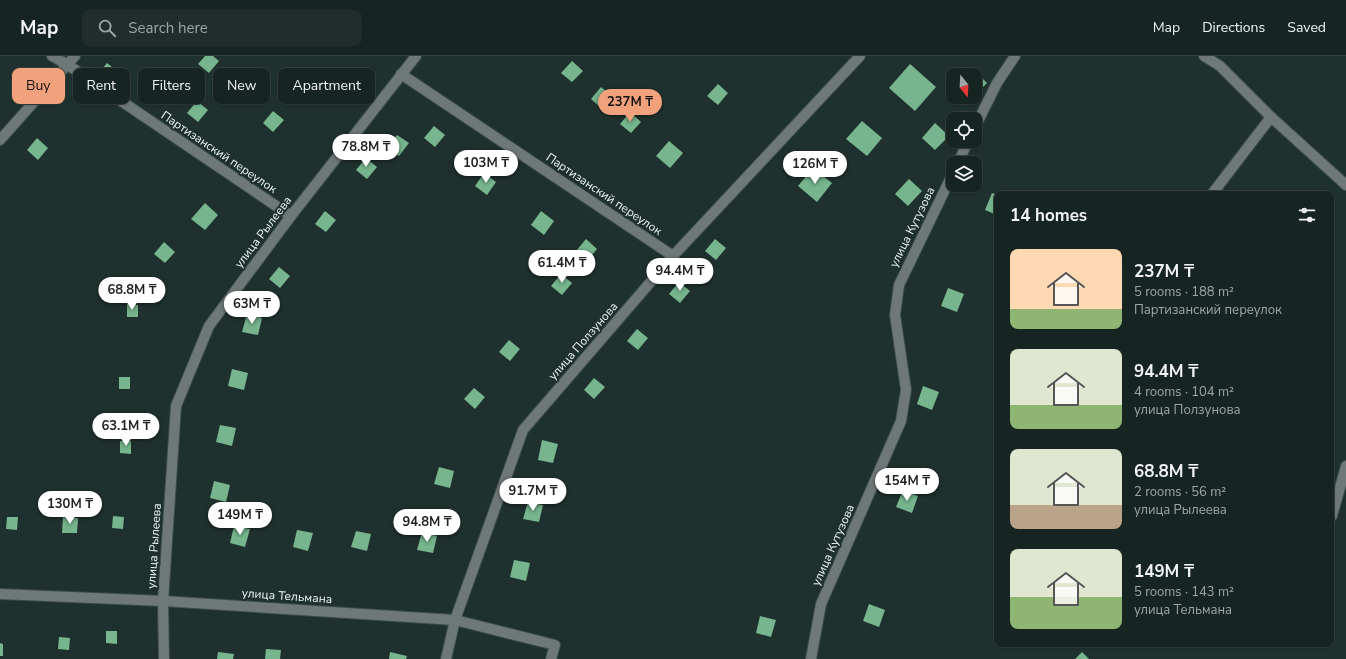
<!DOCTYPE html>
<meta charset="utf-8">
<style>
:root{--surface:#172522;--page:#202d2a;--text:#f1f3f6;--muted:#9ea5a5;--line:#364240;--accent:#f1a17b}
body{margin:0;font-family:"Nunito Sans",sans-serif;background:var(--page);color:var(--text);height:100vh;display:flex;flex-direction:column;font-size:15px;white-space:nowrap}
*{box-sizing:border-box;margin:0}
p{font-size:13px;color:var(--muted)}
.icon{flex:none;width:22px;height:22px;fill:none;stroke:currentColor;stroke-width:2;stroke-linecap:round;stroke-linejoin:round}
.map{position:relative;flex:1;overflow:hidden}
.details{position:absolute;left:994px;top:135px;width:340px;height:456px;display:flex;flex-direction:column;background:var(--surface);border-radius:8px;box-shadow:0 1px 3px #0004,0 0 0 1px var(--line)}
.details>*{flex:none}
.guide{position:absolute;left:12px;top:12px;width:380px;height:36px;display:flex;gap:8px}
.needle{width:26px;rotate:162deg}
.tools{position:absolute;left:946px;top:12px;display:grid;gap:8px}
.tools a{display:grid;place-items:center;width:36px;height:36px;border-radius:8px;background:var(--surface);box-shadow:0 1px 3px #0004,0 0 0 1px var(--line);font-size:20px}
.price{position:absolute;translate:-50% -34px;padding:0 9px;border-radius:14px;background:#fff;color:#222;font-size:13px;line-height:26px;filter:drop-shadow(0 1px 2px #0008)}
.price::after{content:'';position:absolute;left:50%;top:24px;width:12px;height:9px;margin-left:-6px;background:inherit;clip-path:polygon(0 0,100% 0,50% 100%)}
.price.active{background:var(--accent);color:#111}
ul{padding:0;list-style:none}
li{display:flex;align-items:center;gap:12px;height:100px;padding:0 16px}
li span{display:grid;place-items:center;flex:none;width:112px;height:80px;border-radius:8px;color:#555}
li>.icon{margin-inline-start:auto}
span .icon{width:48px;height:48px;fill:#fffc;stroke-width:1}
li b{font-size:17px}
h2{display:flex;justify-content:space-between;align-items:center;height:48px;padding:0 16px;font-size:17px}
.pill{padding:0 14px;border-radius:8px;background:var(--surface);box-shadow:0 1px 3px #0004,0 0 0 1px var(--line);font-size:14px;line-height:36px}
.pill.active{background:var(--accent);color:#111}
header{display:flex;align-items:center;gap:24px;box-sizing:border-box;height:56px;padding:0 20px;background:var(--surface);border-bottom:1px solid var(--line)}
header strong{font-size:19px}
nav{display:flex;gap:22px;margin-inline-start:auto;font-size:14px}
.search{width:280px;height:36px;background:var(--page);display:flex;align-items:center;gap:10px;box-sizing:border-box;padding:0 14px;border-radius:8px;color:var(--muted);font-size:15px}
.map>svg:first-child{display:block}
.building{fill:#76b58d}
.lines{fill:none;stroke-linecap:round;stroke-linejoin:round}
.minor-casing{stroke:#3c4d4a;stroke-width:12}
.minor{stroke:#6f7879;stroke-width:10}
.labels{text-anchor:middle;stroke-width:4;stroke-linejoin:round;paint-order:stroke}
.street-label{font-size:12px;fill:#ebf6f4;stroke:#1f312e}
</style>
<header>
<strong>Map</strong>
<div class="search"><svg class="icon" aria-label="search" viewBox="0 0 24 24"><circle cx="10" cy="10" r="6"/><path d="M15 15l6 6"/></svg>Search here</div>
<nav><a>Map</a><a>Directions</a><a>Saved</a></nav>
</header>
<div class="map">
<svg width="1346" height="603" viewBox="0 0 1346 603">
<rect width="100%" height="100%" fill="#1f312e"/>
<g class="building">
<path d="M205,0H213L219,5L209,17L198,8Z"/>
<path d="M572,5L583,15L572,26L561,17Z"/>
<path d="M107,7L118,16L108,28L97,19Z"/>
<path d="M910,8L936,31L915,55L889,32Z"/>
<path d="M974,14L987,27L975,39V19H969Z"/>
<path d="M718,28L728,37L718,49L707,40Z"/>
<path d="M601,31L612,40L601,52L591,43Z"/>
<path d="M197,45L208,54L198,66L187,57Z"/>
<path d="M273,55L284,64L273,76L263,67Z"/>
<path d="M630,56L641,66L631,77L620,68Z"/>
<path d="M862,65L882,82L867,100L846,83Z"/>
<path d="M935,67L949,80L935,94L922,82Z"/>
<path d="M434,70L445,79L435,91L424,82Z"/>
<path d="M397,79L409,87L399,100L387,92Z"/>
<path d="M37,82L48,92L38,104L27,94Z"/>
<path d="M669,85L683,97L670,112L656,100Z"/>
<path d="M366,102L377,111L367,123L356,114Z"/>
<path d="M813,112L832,127L817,146L798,130Z"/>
<path d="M484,117L496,126L487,139L475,130Z"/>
<path d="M909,123L922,135L908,150L895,138Z"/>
<path d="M992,137L997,139V159L985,154Z"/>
<path d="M205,147L218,159L205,174L191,163Z"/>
<path d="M325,155L336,164L326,176L315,168Z"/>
<path d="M541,155L554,165L544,179L531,169Z"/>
<path d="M586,183L597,193L587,205L576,195Z"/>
<path d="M715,183L726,192L716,204L705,195Z"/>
<path d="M164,186L175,196L165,207L154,198Z"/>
<path d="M279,211L290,220L280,232L269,223Z"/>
<path d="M561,218L572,227L562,239L551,230Z"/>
<path d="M679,226L690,235L680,247L669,238Z"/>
<path d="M948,232L964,238L957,256L941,250Z"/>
<path d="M127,248L138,249V261H127Z"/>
<path d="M247,258L262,262L258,279L242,276Z"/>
<path d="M637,273L648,282L638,294L627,285Z"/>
<path d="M509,284L520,293L510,305L499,296Z"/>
<path d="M232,313L248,317L244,334L228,330Z"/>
<rect x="119" y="321" width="11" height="12"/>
<path d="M594,322L605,331L594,343L584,334Z"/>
<path d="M923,330L939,336L932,354L917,348Z"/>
<path d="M474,332L485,341L475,353L464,343Z"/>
<path d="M220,369L236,372L232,390L216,386Z"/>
<path d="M542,384L558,388L553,407L538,404Z"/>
<path d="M120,385H131V398L120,397Z"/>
<path d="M439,411L454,415L450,432L434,428Z"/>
<path d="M214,425L230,429L226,446L210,442Z"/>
<path d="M903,434L918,440L912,457L896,451Z"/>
<path d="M528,446L543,449L539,466L523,463Z"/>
<path d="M113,460L124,461L123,473L112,472Z"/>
<path d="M7,461H18L17,474L6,473Z"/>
<path d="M63,461L78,462L77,477H62Z"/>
<path d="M234,470L250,473L245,491L230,487Z"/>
<path d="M297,474L313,477L308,495L293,491Z"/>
<path d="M356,475L371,478L367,495L351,491Z"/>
<path d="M422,476L437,480L433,497L417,494Z"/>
<path d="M514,504L530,507L526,525L510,521Z"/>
<path d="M869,548L885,554L879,571L863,565Z"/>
<path d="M760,560L776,564L771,581L756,577Z"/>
<path d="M106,575H117V588L106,587Z"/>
<path d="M59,581L70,582L69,594L58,593Z"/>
<path d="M0,587L3,588V600H0Z"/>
<path d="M266,593L281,594L280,603H265Z"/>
<path d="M218,596L234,598L233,603H217Z"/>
<path d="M390,596L407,600L406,603H389Z"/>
<path d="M1082,596L1089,603H1075Z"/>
</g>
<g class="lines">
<g class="minor-casing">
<g id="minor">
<path d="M52,0L68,9L291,160"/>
<path d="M1204,0L1220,10L1271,61L1346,129"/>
<path d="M401,18L673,200"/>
<path d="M975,71L997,27L1015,0"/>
<path d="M0,84L75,0"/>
<path d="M958,107L968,85"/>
<path d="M1212,138L1271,61"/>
<path d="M1332,460L1346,410"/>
<path d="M0,538L163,545L455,564L555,589L551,603"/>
<path d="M164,603L163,545L176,350L209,270L291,160L416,0"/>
<path d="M446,603L455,564L523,374L673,200L860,0"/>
<path d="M811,603L821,548L901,365L906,334L895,259L899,229L953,117"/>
</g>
</g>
<use href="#minor" class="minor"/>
</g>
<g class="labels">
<g class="street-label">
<text transform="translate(219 96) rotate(34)" y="4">Партизанский переулок</text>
<text transform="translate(604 138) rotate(34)" y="4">Партизанский переулок</text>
<text transform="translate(912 171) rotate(-64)" y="4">улица Кутузова</text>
<text transform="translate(263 176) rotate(-53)" y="4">улица Рылеева</text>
<text transform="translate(583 285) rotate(-49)" y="4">улица Ползунова</text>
<text transform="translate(833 489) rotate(-66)" y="4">улица Кутузова</text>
<text transform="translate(154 490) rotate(-86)" y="4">улица Рылеева</text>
<text transform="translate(287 540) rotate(4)" y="4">улица Тельмана</text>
</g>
</g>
</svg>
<div class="tools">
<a><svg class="needle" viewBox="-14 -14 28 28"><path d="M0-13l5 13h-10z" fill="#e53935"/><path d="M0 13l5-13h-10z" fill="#9ea5a5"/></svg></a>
<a><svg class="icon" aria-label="locate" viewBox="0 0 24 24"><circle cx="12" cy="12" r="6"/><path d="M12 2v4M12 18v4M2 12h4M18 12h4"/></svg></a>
<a><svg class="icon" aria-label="layers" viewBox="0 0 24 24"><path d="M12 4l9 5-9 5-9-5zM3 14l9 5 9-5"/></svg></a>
</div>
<b class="price active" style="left:630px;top:67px">237M ₸</b>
<b class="price" style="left:366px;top:112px">78.8M ₸</b>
<b class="price" style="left:486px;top:128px">103M ₸</b>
<b class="price" style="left:815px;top:129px">126M ₸</b>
<b class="price" style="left:562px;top:228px">61.4M ₸</b>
<b class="price" style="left:680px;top:236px">94.4M ₸</b>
<b class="price" style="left:132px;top:255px">68.8M ₸</b>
<b class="price" style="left:252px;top:269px">63M ₸</b>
<b class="price" style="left:126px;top:391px">63.1M ₸</b>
<b class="price" style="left:907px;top:446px">154M ₸</b>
<b class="price" style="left:533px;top:456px">91.7M ₸</b>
<b class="price" style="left:70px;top:469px">130M ₸</b>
<b class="price" style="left:240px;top:480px">149M ₸</b>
<b class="price" style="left:427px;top:487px">94.8M ₸</b>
<div class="guide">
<a class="pill active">Buy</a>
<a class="pill">Rent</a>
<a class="pill">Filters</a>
<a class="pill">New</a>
<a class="pill">Apartment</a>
</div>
<section class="details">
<h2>14 homes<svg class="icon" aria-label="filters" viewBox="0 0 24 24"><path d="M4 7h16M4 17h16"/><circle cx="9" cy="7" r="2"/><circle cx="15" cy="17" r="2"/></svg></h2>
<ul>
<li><span style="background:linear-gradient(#ffd9b3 75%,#8fb573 0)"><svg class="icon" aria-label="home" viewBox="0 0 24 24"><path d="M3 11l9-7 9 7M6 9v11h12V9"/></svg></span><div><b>237M ₸</b><p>5 rooms · 188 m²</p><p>Партизанский переулок</p></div></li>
<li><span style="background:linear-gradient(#dfe7d0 70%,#8fb573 0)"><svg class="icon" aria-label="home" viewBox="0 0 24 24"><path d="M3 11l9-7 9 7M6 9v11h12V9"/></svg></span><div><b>94.4M ₸</b><p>4 rooms · 104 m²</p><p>улица Ползунова</p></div></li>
<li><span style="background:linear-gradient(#dfe7d0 70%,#b9a48a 0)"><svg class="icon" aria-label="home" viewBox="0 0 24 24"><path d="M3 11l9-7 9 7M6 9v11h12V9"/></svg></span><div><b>68.8M ₸</b><p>2 rooms · 56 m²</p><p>улица Рылеева</p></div></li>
<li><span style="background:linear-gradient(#dfe7d0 60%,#8fb573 0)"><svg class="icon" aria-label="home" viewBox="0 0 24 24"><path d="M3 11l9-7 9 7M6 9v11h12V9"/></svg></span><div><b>149M ₸</b><p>5 rooms · 143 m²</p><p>улица Тельмана</p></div></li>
</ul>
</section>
</div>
